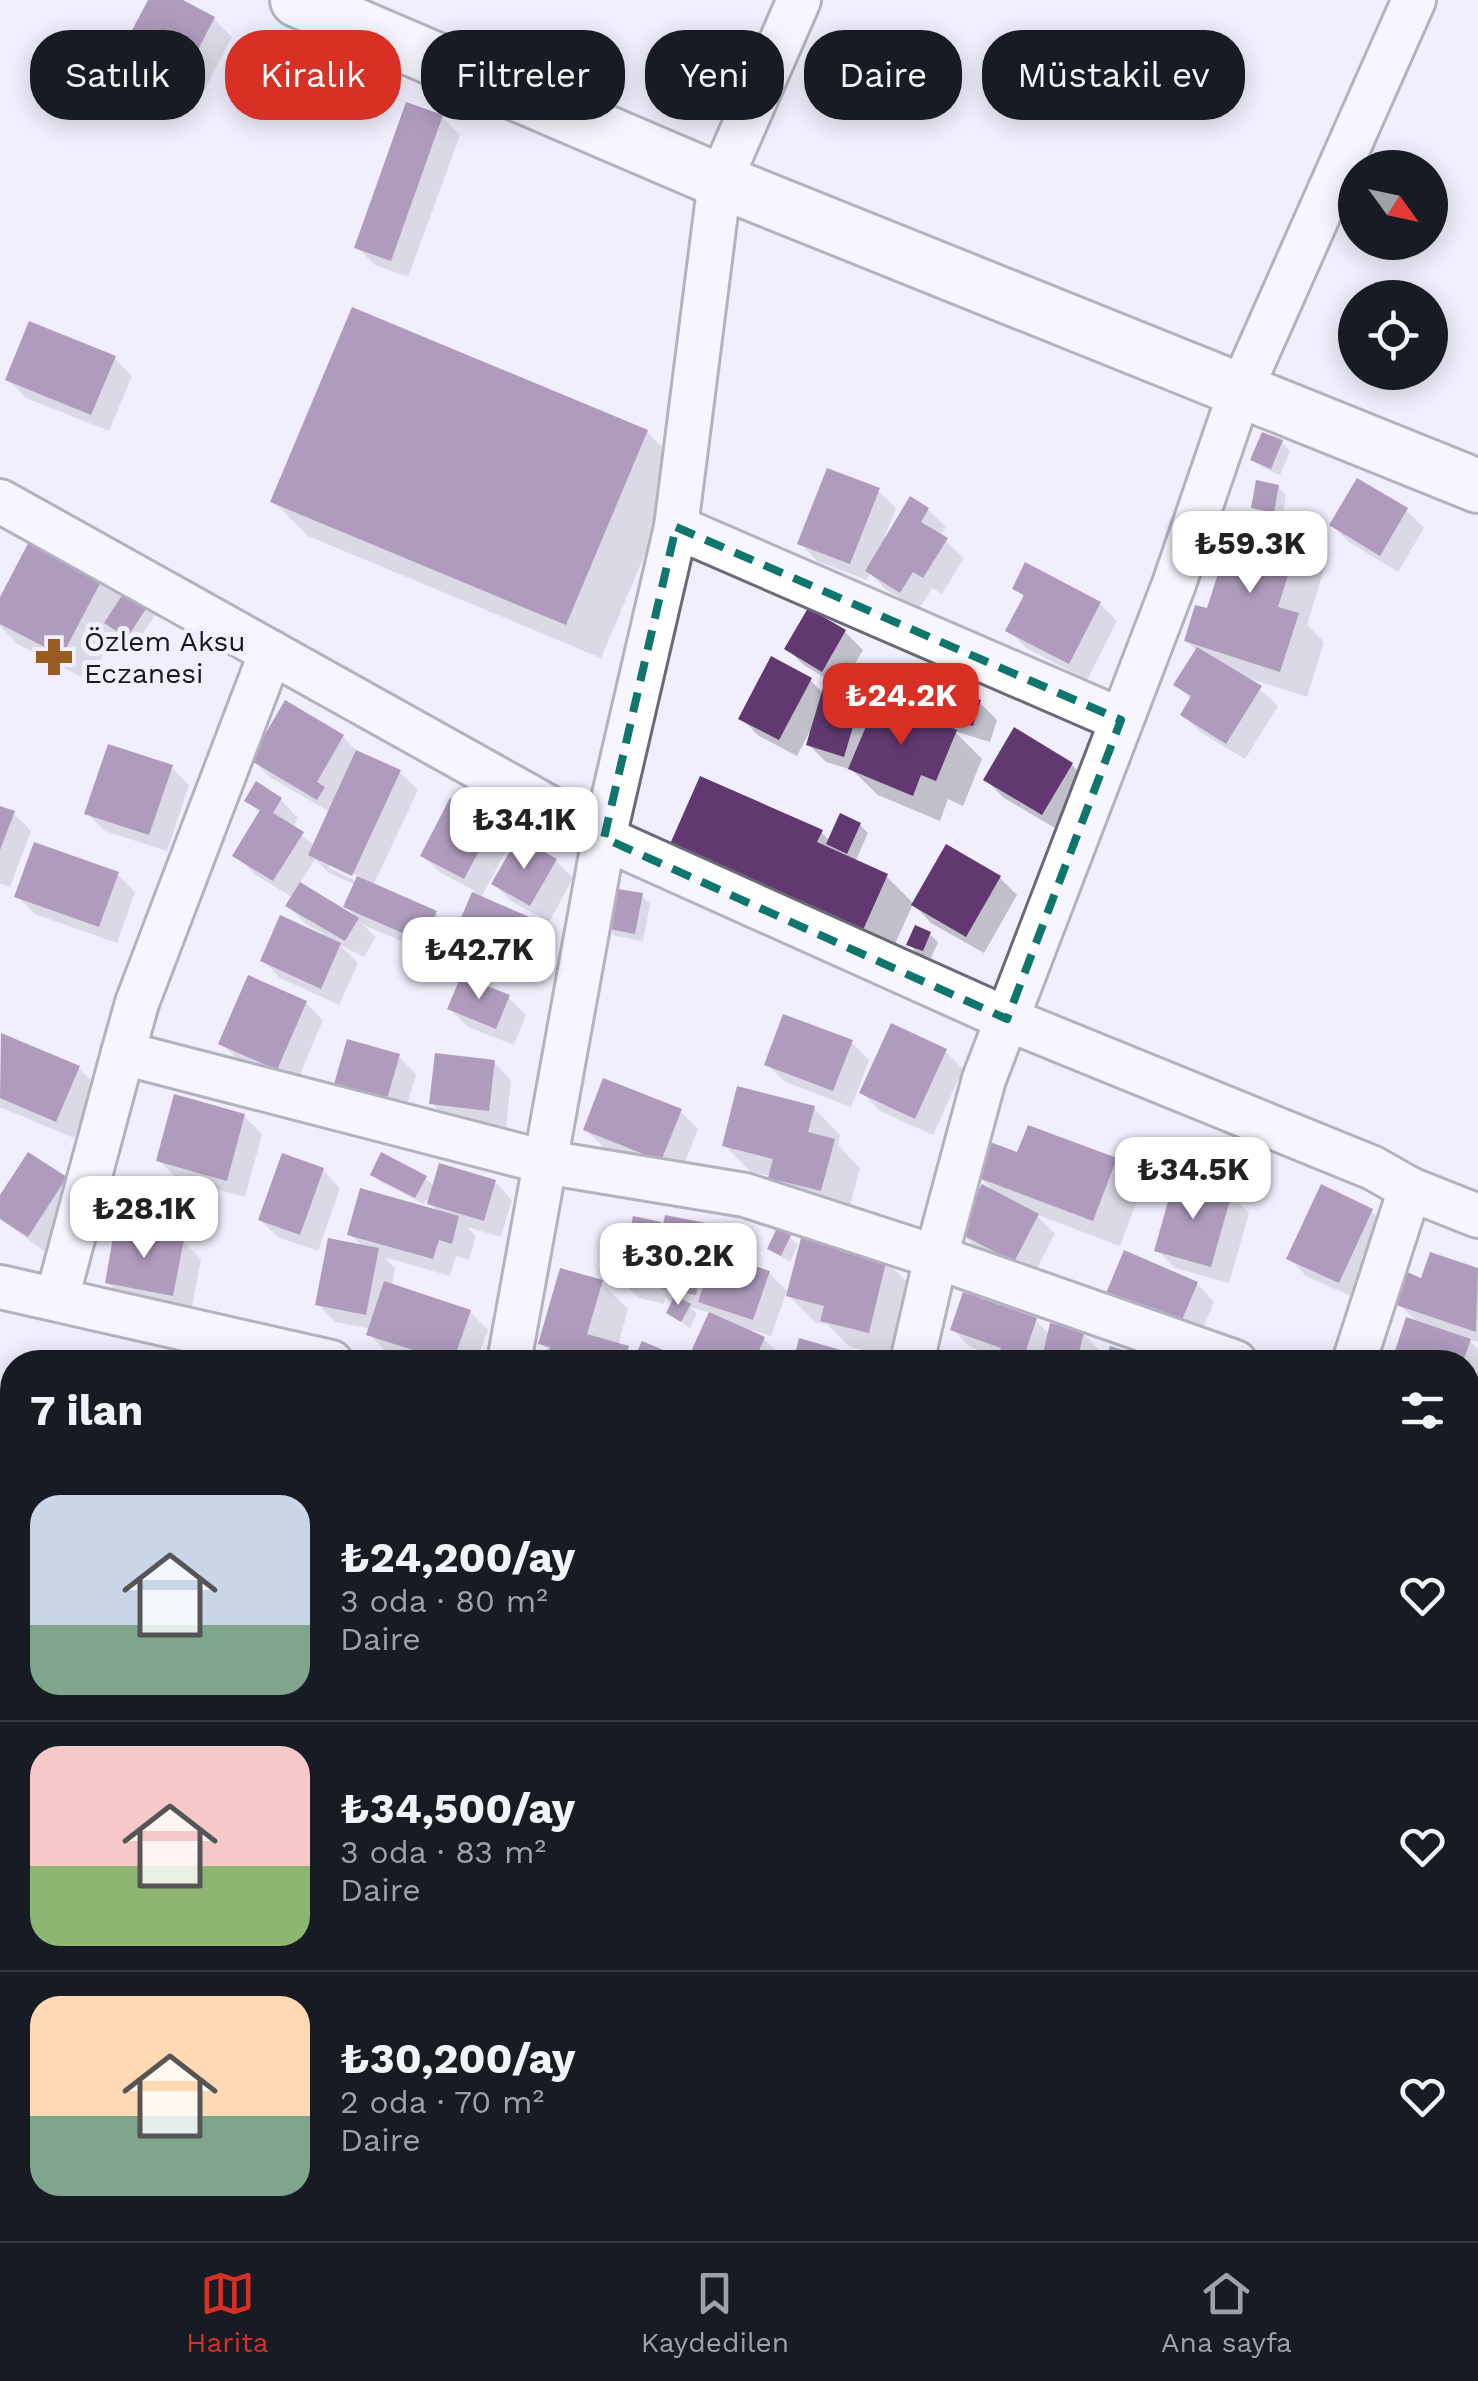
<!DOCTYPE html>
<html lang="tr">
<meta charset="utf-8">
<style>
:root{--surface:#171b24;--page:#20242c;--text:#f1f3f6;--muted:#9ea1a6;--line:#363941;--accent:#d93025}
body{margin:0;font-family:"Work Sans",sans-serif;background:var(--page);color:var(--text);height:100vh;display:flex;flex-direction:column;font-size:38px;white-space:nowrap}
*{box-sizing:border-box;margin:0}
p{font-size:32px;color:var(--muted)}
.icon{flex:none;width:55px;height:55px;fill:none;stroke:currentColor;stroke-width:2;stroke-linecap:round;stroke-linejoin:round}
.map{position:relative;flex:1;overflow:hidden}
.details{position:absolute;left:0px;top:1350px;width:1480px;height:892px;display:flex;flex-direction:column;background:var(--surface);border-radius:40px 40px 0 0;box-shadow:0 5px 25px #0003}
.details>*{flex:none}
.guide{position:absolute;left:30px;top:30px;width:1420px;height:90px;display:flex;gap:20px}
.needle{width:65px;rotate:123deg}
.fabs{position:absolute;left:1338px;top:150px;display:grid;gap:20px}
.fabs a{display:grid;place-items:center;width:110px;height:110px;border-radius:50%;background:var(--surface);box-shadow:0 5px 25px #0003;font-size:50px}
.price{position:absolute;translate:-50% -85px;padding:0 22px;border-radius:20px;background:#fff;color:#222;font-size:32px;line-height:65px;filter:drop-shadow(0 2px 5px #0008)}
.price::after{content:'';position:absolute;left:50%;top:60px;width:30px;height:22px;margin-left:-15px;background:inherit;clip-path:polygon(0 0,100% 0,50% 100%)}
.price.active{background:var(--accent);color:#fff}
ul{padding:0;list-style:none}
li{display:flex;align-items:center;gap:30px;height:250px;padding:0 30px}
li+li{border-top:2px solid var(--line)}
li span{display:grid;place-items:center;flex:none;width:280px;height:200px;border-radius:30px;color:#555}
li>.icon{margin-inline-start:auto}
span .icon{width:120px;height:120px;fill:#fffc;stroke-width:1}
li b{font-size:42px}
h2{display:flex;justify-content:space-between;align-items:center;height:120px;padding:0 30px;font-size:42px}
.chip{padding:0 35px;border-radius:40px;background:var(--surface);box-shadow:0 5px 25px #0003;font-size:35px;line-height:90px}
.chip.active{background:var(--accent);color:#fff}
.menu{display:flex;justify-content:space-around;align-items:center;height:140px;border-top:2px solid var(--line);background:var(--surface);font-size:28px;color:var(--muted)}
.menu a{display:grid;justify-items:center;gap:5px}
.menu .active{color:var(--accent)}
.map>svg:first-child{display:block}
.shadow{fill:#0003;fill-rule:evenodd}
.building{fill:#613970}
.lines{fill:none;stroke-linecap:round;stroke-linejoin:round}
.minor-casing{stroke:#6a6977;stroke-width:48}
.tertiary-casing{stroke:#6a6977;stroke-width:58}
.minor{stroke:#fff;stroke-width:42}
.tertiary{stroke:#fff;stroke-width:52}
.marked{fill:none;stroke:#0f766e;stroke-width:8;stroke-dasharray:20 12;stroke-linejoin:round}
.labels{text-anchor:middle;stroke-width:10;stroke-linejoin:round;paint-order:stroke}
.poi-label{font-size:28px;fill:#17171c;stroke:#f1effd;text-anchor:start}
</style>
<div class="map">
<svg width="1478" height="2241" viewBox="0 0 1478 2241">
<rect width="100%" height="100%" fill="#f1effd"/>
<g class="shadow">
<path d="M150,0H177L214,19L232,37L201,96L143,66L125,49Z"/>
<path d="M442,117L460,135L408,277L375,265L357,247Z"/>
<path d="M114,358L132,376L109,431L26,398L8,380Z"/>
<path d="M647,432L682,467L601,658L308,536L273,501Z"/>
<path d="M1282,442L1290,451L1280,475L1261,467L1253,459Z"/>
<path d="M1278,487L1286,495L1282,519L1262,515L1254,507Z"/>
<path d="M878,491L896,508L884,538L887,539L928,510L946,527L940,536L964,558L942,594L932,588L919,609L885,589L870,573L867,580L817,561L800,543Z"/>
<path d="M1406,510L1424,528L1398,572L1349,542L1332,525Z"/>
<path d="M1301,533L1327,560L1307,625L1324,642L1307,697L1248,678L1278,706L1245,759L1200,732L1183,715L1192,700L1176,685L1197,651L1186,640L1209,611Z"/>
<path d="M35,535L162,605L136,644L116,631L89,681L18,644L0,626V602Z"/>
<path d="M1015,588L1100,604L1117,621L1087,680L1026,648L1008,630L1025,598Z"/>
<path d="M809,611L845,632L863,650L841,687L805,666L787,649Z"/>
<path d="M810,680L824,694L860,702L873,715L918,717L906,704L979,702L997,720L990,742L954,731L982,759L963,806L948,799L940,821L878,795L852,770L826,762L808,744L812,734L809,733L797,756L759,736L741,718Z"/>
<path d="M286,704L343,737L360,754L400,773L418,790L373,886L435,913L453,931L441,958L362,924L376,937L364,957L340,945L358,963L339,1005L280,978L263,960L324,934L306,924L288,906L293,898L253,873L236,855L260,814L247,800H281L298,818L292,828L315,846L330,812L271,778L253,760ZM315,859L329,873L356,885L346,907L356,916L299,885ZM329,862L364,879L362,884L329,868Z"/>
<path d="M1072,765L1089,782L1060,831L1004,798L986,780Z"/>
<path d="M172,768L189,785L167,851L105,831L87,813Z"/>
<path d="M0,808L14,814L31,831L10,887L0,883Z"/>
<path d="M493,823L511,841L481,898L528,919L546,937L528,976L488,958L470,940L474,930L463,919L475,891L441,873L423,856Z"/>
<path d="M860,825L868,833L855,862L887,877L914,904L1000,878L1017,895L984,953L931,923L913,904L890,955L700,870L673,844L821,832L830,841Z"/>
<path d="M556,861L573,878L549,922L511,901L494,884Z"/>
<path d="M117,874L135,892L117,943L35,914L17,896Z"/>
<path d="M642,896L650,904L643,941L615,936L607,927Z"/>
<path d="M929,934L938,942L931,958L917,953L909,944Z"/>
<path d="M508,997L526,1015L514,1045L468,1027L450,1009Z"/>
<path d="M306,1003L323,1020L295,1086L239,1061L221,1043Z"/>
<path d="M3,1036L78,1068L96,1085L74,1138L0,1107Z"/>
<path d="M851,1042L869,1060L851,1107L785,1082L767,1064Z"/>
<path d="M945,1051L963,1069L933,1135L880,1111L862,1093Z"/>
<path d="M399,1057L416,1074L404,1115L355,1101L337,1083Z"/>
<path d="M494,1062L511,1080L506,1127L449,1121L432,1103Z"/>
<path d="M814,1108L840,1135L838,1145L860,1168L847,1217L797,1204L770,1176L751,1172L724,1145Z"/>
<path d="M680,1111L698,1129L679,1177L604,1148L586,1130Z"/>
<path d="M244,1116L262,1134L245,1197L176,1178L159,1160Z"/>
<path d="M1019,1155L1115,1160L1142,1187L1120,1246L1035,1214L1055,1234L1032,1278L978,1249L960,1232L996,1193L979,1177Z"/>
<path d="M323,1170L340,1188L318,1251L278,1237L260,1220Z"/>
<path d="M373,1174L425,1178L435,1187L495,1182L512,1200L501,1237L467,1227L476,1236L469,1260L456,1256L450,1276L384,1257L395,1268L392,1286L470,1312L488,1330L476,1362H419L387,1352L369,1334L371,1329L335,1322L318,1304L363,1247L350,1234L439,1212L426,1200L424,1204L381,1182Z"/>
<path d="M65,1179L83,1197L47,1253L0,1219V1200Z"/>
<path d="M1231,1195L1249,1213L1229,1283L1175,1268L1157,1250Z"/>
<path d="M1371,1211L1389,1228L1357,1299L1306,1276L1289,1258Z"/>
<path d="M660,1225L665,1229L710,1226L728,1244L725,1259L769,1273L789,1293L886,1261L912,1287L895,1358L850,1347L828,1325L815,1322L786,1293L771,1336L752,1330L751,1334L764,1339L781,1357L779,1362H696L691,1358L712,1313L690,1307L697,1314L690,1328L669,1313L673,1304L665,1297L664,1304L639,1298L621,1281Z"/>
<path d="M789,1237L798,1245L790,1262L770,1249Z"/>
<path d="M183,1241L201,1259L191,1312L125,1300L107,1282Z"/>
<path d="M1432,1256L1478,1271V1342L1468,1339L1478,1349V1387L1474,1397L1468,1395V1362H1398L1395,1359L1419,1324L1399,1304L1423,1281Z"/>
<path d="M601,1282L628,1309L618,1346L627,1348L637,1358L643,1344L685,1362H548L551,1353L541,1343Z"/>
<path d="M1197,1284L1214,1302L1194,1350L1122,1320Z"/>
<path d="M1036,1321L1050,1335L1083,1333L1108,1359L1111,1349L1156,1362H998L1000,1357L970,1347L953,1329Z"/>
<path d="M801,1341L871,1361L872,1362H803L797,1356Z"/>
<path d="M0,1422L12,1435L1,1500L0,1499Z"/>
<path d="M1468,1535L1478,1540V1609L1468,1604Z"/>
<path d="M1468,1616L1478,1619V1761L1468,1759Z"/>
<path d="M1477,1809H1478V1870L1468,1859V1839Z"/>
<path d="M0,1903L12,1904V1983H0Z"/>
<path d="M432,2230H558L565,2237L564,2241H430Z"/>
<path d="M636,2230H692L697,2234L696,2241H634Z"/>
<path d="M714,2230H771L769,2241Z"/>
<path d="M894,2230H978L982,2232L1115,2230L1114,2241H986L978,2232L976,2241H892Z"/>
<path d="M1191,2230H1261L1259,2241H1202Z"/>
<path d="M1285,2230H1433L1431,2241H1338L1339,2235Z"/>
</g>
<g class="building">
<path d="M148,0H183L215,17L182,80L122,49Z"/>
<path d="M406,102L443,115L391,261L354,248Z"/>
<path d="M352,307L648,430L566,625L270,502Z"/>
<path d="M29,321L116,356L91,415L5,380Z"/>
<path d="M1262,432L1283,440L1271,469L1250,460Z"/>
<path d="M827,468L880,488L850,564L797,544Z"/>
<path d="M1357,478L1408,508L1380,556L1329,525Z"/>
<path d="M1256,480L1279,485L1274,512L1251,508Z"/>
<path d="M910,496L929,508L921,522L948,538L923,578L913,572L900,593L865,571Z"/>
<path d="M1238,511L1302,531L1278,607L1299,613L1280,672L1184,641L1195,605L1207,608Z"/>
<path d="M34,532L107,570L62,656L0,624V597Z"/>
<path d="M1025,562L1101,602L1069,664L1005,631L1024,595L1012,589Z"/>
<path d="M132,580L155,595L127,638L104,623Z"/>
<path d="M808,608L846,630L822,672L784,649Z"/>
<path d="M1197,647L1262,686L1226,744L1180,715L1191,696L1173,685Z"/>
<path d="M771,656L812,678L779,740L738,719Z"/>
<path d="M911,679L981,700L973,726L903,705Z"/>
<path d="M823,688L861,700L844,757L806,745Z"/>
<path d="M878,698L957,730L936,781L921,775L913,796L848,769Z"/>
<path d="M285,700L344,735L317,782L325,787L317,800L250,760Z"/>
<path d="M1014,727L1073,763L1042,815L983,780Z"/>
<path d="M108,744L173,765L149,835L84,814Z"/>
<path d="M356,750L401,770L352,876L308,855Z"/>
<path d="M700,776L823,830L817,842L888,874L863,930L670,844Z"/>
<path d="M256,781L282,798L273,813L304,832L273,881L232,856L260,810L244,801Z"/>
<path d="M450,798L495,821L464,879L420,856Z"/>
<path d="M0,806L15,811L0,850Z"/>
<path d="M840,813L861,823L847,854L826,844Z"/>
<path d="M518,837L557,859L530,906L491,884Z"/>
<path d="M34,842L119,872L99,927L14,897Z"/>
<path d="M946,844L1001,876L966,937L911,905Z"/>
<path d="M357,876L437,911L423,942L343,907Z"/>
<path d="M300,882L359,918L345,941L285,906Z"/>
<path d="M612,888L643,893L635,934L604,928Z"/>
<path d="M472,892L529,917L510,960L467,941L474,926L460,920Z"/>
<path d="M280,915L341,943L321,989L260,961Z"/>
<path d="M915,925L931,932L923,951L906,945Z"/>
<path d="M248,975L307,1001L277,1070L218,1044Z"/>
<path d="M461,976L510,995L496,1029L447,1009Z"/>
<path d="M783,1014L853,1040L833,1091L764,1065Z"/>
<path d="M891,1023L947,1049L915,1119L859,1093Z"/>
<path d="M1,1033L80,1066L56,1122L0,1098Z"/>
<path d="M347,1039L400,1054L387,1099L334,1084Z"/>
<path d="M435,1053L495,1060L489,1111L429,1104Z"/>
<path d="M603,1078L682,1109L661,1161L583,1130Z"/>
<path d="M737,1086L815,1106L808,1132L835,1139L821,1191L768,1178L773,1159L722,1146Z"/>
<path d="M174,1094L245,1114L227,1181L156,1161Z"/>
<path d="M1028,1125L1117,1158L1093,1221L976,1177L990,1142L1017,1152Z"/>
<path d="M28,1152L67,1177L28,1237L0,1219V1195Z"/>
<path d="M381,1152L427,1176L415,1198L370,1175Z"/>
<path d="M282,1153L324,1168L300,1235L258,1220Z"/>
<path d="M439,1163L496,1180L484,1221L427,1204Z"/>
<path d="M1175,1177L1232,1193L1211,1267L1154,1251Z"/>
<path d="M982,1184L1039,1214L1014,1262L957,1232Z"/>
<path d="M1321,1184L1373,1209L1339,1283L1286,1259Z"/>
<path d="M360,1188L459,1216L452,1244L439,1240L433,1259L347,1235Z"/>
<path d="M665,1215L711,1224L696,1295L650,1286Z"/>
<path d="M633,1216L661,1222L646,1287L619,1282Z"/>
<path d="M115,1226L184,1239L173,1296L105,1283Z"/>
<path d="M777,1228L791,1235L781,1256L767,1249Z"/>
<path d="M328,1238L379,1248L366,1315L315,1305Z"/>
<path d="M801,1238L887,1258L869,1333L820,1321L824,1306L786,1296Z"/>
<path d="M1124,1250L1198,1282L1176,1334L1102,1303Z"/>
<path d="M1430,1252L1478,1268L1476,1332L1396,1305L1407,1272L1421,1278Z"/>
<path d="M714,1253L770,1271L753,1320L698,1302Z"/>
<path d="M560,1268L603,1280L587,1334L629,1346L624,1362H546L550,1347L538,1344Z"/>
<path d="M384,1281L471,1310L453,1362H434L414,1356L416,1351L366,1335Z"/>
<path d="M963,1292L1037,1318L1022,1362H995L1001,1348L950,1330Z"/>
<path d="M675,1295L691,1304L681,1322L666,1313Z"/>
<path d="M709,1312L765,1337L754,1362H697L688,1358Z"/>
<path d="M1406,1317L1471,1339L1463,1362L1392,1360Z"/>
<path d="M1050,1323L1084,1331L1077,1362H1041Z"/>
<path d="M799,1338L872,1359L871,1362H838L810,1354L807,1362H783L785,1356L794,1358Z"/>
<path d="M642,1341L691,1362H632Z"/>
<path d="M1110,1346L1162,1362H1105Z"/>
<path d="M116,1350L167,1361V1362H113Z"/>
<path d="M1468,1533L1478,1537V1600L1468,1596Z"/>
<path d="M1468,1614L1478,1617V1638L1469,1672Z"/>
<path d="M1468,1707L1478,1709V1749L1468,1747Z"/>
<path d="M1478,1800V1861L1468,1857V1830Z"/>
<path d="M0,1901H12L11,1968L0,1967Z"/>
<path d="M429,2230H471L469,2241H428Z"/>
<path d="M485,2230H546L545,2241H484Z"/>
<path d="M633,2230H678L676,2241H632Z"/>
<path d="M891,2230H958L956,2241H889Z"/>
<path d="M980,2230H1036L1033,2241H996L978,2236Z"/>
<path d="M1054,2230H1095L1099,2232L1098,2241H1053Z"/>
<path d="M1337,2230H1402L1400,2241H1335Z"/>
<path d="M1132,2231L1159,2240V2241H1129Z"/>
</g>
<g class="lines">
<g class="minor-casing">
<g id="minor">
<path d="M0,501L604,838L1007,1019L1373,1168L1410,1189L1478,1216"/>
<path d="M676,527L1121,720"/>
<path d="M271,652L137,1003L123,1053L545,1162L745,1195L936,1257L1235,1362"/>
<path d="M0,1287L331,1362"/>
<path d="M57,1298L123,1053"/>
<path d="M509,1362L604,838L676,527L720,181L799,0"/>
<path d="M912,1362L936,1257L984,1079L1174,584L1240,392L1414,0"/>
<path d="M1354,1362L1410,1189"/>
<path d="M1468,1443L1478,1447"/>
<path d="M0,1545L12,1548"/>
<path d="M0,1886L12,1889"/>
<path d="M1468,1896L1478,1899"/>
<path d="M1468,2056L1478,2017"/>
<path d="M348,2230V2241"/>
<path d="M772,2241L775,2230"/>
<path d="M1440,2241L1441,2230"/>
</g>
</g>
<g class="tertiary-casing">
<path id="tertiary" d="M297,0L720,181L1478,486"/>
</g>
<use href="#minor" class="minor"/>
<use href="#tertiary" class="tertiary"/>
</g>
<path d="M0 0H1478V2241H0ZM676,527L1121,720L1007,1019L604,838Z" fill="#f1effd" fill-opacity=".55" fill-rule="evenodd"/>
<path class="marked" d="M676,527L1121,720L1007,1019L604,838Z"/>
<defs>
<g id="pharmacy-bare" transform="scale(3)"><path d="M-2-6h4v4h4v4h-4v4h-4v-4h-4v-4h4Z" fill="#995c21" stroke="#f1effd" stroke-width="2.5" paint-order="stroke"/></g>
</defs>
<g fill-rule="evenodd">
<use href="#pharmacy-bare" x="54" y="657"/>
</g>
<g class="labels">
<g class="poi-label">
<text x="84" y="651">Özlem Aksu<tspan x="84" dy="32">Eczanesi</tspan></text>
</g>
</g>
</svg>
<div class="fabs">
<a><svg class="needle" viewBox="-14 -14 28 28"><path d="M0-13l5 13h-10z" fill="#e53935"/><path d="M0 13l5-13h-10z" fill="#9ea1a6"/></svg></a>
<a><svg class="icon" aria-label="locate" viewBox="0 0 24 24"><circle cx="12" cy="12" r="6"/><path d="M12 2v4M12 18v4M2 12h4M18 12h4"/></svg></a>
</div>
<b class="price" style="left:1250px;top:596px">₺59.3K</b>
<b class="price active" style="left:901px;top:748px">₺24.2K</b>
<b class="price" style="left:524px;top:872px">₺34.1K</b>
<b class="price" style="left:479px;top:1002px">₺42.7K</b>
<b class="price" style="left:1193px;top:1222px">₺34.5K</b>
<b class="price" style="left:144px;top:1261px">₺28.1K</b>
<b class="price" style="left:678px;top:1308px">₺30.2K</b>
<div class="guide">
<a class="chip">Satılık</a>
<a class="chip active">Kiralık</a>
<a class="chip">Filtreler</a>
<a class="chip">Yeni</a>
<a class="chip">Daire</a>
<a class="chip">Müstakil ev</a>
</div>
<section class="details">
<h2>7 ilan<svg class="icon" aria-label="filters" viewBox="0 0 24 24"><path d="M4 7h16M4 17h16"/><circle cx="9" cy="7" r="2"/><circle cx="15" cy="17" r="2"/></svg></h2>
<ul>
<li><span style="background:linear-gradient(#c9d6e8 65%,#7fa58c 0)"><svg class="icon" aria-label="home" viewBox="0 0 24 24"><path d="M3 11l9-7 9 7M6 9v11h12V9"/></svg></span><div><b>₺24,200/ay</b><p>3 oda · 80 m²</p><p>Daire</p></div><svg class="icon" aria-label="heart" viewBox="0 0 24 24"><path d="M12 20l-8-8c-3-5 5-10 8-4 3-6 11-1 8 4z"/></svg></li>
<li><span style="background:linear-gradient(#f6c9c9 60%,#8fb573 0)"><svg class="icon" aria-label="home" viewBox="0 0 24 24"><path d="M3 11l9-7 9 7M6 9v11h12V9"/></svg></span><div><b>₺34,500/ay</b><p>3 oda · 83 m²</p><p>Daire</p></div><svg class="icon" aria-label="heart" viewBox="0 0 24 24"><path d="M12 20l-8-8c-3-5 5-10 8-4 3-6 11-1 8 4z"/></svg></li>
<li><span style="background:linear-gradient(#ffd9b3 60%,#7fa58c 0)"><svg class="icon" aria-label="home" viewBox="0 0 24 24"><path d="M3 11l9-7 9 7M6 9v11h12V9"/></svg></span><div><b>₺30,200/ay</b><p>2 oda · 70 m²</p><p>Daire</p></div><svg class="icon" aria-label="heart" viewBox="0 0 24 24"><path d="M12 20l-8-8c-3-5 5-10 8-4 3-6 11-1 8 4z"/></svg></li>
</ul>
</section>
</div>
<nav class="menu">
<a class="active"><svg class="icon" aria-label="map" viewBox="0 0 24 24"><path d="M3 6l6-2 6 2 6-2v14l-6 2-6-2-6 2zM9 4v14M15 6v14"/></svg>Harita</a>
<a><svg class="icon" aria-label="saved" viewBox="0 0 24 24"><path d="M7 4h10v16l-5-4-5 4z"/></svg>Kaydedilen</a>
<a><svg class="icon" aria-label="home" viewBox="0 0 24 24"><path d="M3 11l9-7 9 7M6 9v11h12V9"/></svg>Ana sayfa</a>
</nav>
